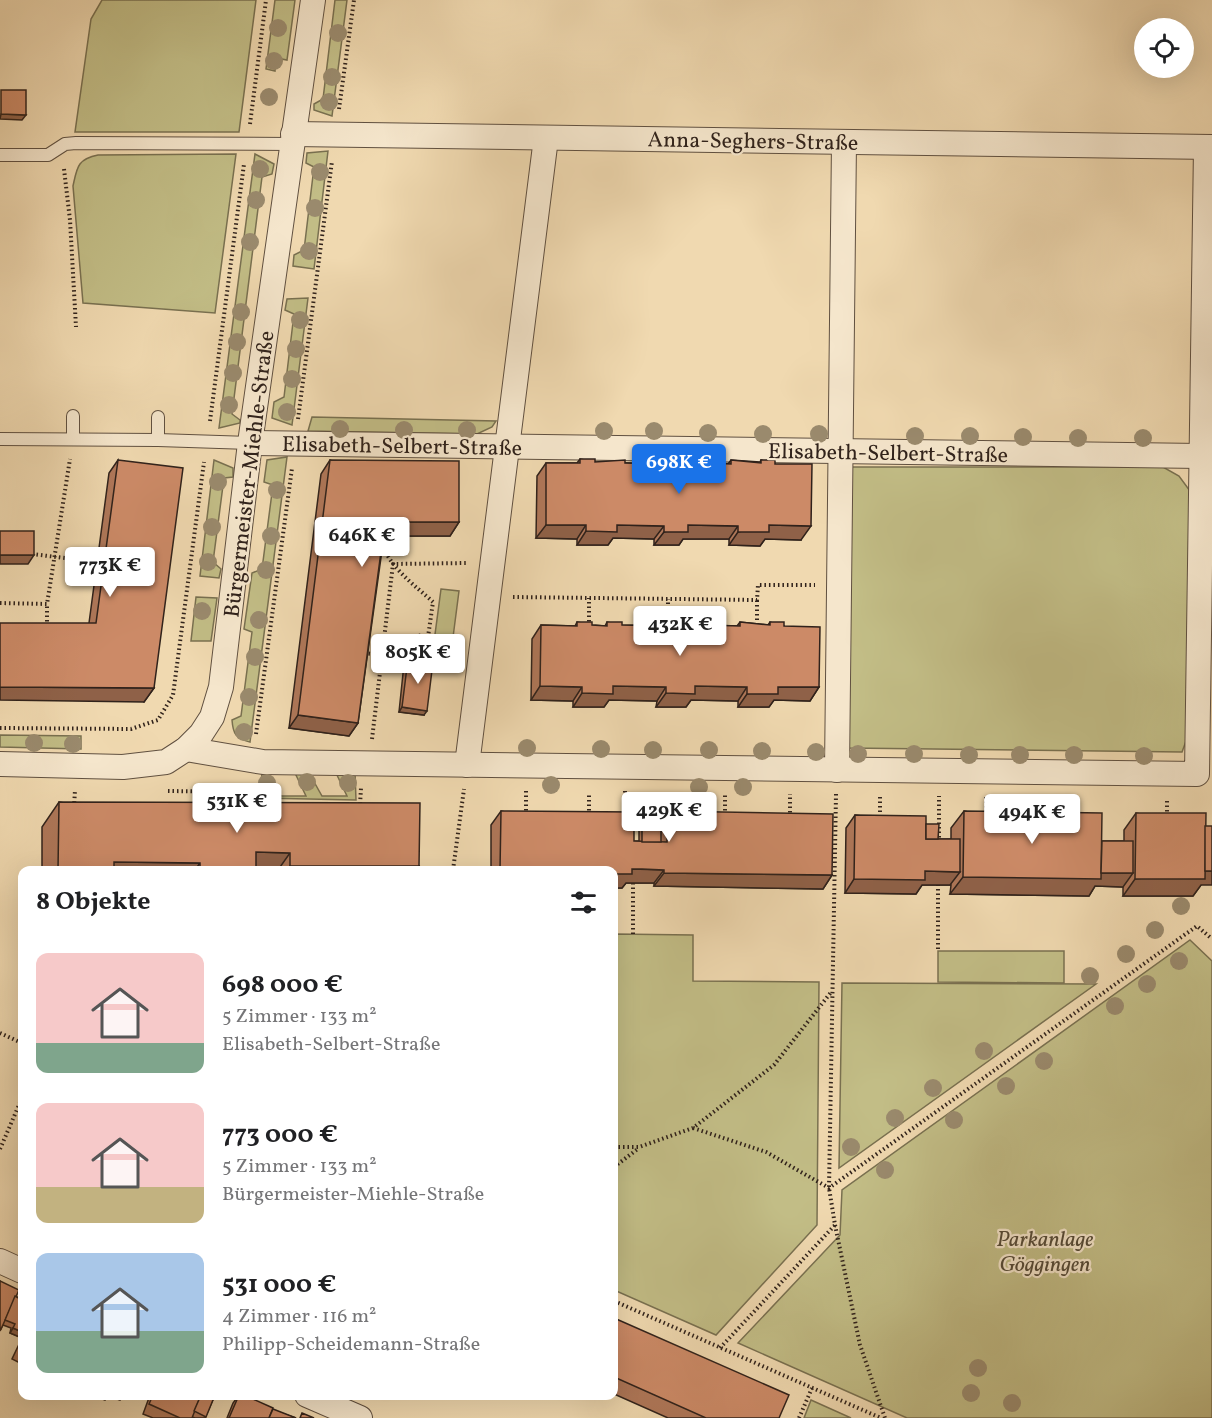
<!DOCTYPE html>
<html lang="de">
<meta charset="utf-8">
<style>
:root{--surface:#fff;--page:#f2f2f2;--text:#202124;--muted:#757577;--accent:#1a73e8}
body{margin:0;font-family:Vollkorn,serif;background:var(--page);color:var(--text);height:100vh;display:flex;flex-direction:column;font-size:22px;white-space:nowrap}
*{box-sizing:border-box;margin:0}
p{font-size:20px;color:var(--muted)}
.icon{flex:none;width:33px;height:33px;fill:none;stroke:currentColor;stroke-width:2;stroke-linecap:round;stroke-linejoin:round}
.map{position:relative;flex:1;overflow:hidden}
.side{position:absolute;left:18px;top:866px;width:600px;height:534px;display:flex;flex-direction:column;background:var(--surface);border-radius:12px;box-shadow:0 6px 24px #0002}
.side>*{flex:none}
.buttons{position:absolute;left:1134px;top:18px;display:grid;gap:12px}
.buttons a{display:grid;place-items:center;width:60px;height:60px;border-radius:50%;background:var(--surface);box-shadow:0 6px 24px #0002;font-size:30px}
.price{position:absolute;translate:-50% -51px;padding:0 14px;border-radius:6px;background:#fff;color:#222;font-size:20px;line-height:39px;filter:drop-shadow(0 2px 3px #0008)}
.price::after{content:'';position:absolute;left:50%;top:36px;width:18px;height:14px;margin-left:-9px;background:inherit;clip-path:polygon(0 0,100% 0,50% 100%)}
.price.active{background:var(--accent);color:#fff}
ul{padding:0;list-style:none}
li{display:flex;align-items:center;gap:18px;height:150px;padding:0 18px}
li span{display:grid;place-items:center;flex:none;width:168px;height:120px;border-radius:12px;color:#555}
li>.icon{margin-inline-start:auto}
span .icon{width:72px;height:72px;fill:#fffc;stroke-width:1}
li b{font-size:26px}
h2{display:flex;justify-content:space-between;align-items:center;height:72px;padding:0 18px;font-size:26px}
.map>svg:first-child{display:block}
.green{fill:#c2bd86;stroke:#797050;stroke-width:1.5}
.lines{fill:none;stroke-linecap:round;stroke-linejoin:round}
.lane-casing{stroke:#605040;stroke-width:14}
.street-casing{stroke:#605040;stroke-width:26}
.path{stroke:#30221b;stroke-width:4;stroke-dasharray:1.5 3;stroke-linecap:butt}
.lane{stroke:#f5e6cc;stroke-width:12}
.street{stroke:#f5e6cc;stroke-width:24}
.tree{fill:#9a8a6d}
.wall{fill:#af7759;stroke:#30221b;stroke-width:1.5}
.shaded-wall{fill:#8f6148;stroke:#30221b;stroke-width:1.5}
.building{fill:#cc8a67;stroke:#30221b;stroke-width:1.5}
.labels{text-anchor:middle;stroke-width:4.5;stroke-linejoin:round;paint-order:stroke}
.street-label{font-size:22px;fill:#30221b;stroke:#f5e6cc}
.park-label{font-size:22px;font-style:italic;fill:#544936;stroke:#f5e6cc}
</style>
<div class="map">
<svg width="1212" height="1418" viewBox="0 0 1212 1418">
<rect width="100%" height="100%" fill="#f0d9b0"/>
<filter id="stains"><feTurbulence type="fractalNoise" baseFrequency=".00333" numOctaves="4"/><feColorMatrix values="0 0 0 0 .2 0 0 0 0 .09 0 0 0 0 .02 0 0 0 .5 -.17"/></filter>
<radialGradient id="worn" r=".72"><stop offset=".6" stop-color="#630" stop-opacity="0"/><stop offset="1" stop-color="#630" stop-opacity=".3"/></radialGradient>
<g class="green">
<path d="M102,0H256L239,132H75L91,19Z"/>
<path d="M275,0H295L287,60L276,58L275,71L266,69Z"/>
<path d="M335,0H347L332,116L314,110V104L323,99Z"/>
<path d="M328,151L314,269L293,266L294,255L304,250L314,167L306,163L307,153Z"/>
<path d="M236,154L215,313L83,303L73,186C77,168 77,159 98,155Z"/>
<path d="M255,154L274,164L272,174L262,177L232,414L240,420V423L219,428Z"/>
<path d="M308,298L292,425L272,418L274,402L284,397L294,314L285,310L287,299Z"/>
<path d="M312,417L496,421L492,427L477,434L308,431Z"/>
<path d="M287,457L250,742C236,739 233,734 232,720L241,716L252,632L244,629L252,573L262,569L273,485L264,482L267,460Z"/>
<path d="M214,460L233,468V477L224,478L213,562L221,569L219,578L200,576Z"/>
<path d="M851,467H1163L1179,476L1190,491L1189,733L1182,752L848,748Z"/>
<path d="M441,589L459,591L452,645L434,642Z"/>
<path d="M196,597L217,598L211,641H191Z"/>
<path d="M0,735L81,736V749L0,747Z"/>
<path d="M262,773H268L281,796H306L295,773H309L322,796H347L336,773H355L356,800L260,798Z"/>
<path d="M615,934L693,935V981L819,982L817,1225L716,1335L614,1290V980H616Z"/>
<path d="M1190,940L1212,961V1418H907L738,1343L840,1235L842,1190Z"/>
<path d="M938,951H1064V983L938,982Z"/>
<path d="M842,983L1096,984L839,1168Z"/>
<path d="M811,1400L851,1418H804Z"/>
</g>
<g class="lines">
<g class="lane-casing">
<g id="lane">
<path d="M0,155H48L65,144L76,143L292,144"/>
<path d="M73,416V439"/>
<path d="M158,417V440"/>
<path d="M0,439L158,440L250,443"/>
</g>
</g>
<g class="street-casing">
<g id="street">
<path d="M293,134L1212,147"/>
<path d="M250,443L1201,456"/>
<path d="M186,749L263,762L1197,774L1206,147"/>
<path d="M0,764L123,767L166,762L186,749L201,734L212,717L221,687L250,443L313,0"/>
<path d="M467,765L546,138"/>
<path d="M837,770L844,142"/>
<path d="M0,1261L22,1271"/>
<path d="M307,1395L360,1418"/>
</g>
</g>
<g class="path">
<path d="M339,109L354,0"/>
<path d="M250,124L266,0"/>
<path d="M64,169L70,220L76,327"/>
<path d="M298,419L332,161"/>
<path d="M210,421L244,164"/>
<path d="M383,539C382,562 417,587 433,602L428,637L416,635"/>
<path d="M32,554L97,562"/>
<path d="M513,597L757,600L758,585H815"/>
<path d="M0,603L47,604L70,459"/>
<path d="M47,626V604"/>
<path d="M589,626V598"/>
<path d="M757,629V600"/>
<path d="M668,631V599"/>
<path d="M364,653L455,663"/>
<path d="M0,728L131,729L158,720L173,695L204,462"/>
<path d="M256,734L292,468"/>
<path d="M372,739L393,564L468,563"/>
<path d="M168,791L247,792L249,786"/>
<path d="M625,791V805L633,816"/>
<path d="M247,792L248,803H251"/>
<path d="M880,797V819"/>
<path d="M986,797V816"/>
<path d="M357,805H360L361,788"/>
<path d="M74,807L75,790"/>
<path d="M526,815V790"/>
<path d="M589,815V793"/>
<path d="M675,815V792"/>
<path d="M725,815V793"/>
<path d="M1167,816V800"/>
<path d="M790,817V794"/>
<path d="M1051,817V797"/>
<path d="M939,842V796"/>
<path d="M453,870L464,789"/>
<path d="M938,880V951"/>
<path d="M633,934V878"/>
<path d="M0,1033L22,1043"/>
<path d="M693,1128L766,1152L829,1188L1197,926L1212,939"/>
<path d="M614,1147H639L693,1128L774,1065L832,991"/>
<path d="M0,1149L22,1098"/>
<path d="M614,1167L639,1148"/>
<path d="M835,1225L860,1345L885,1418"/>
<path d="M614,1301L881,1418"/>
<path d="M720,1348L835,1225L829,1188L836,794"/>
<path d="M799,1418L812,1388"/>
</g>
<use href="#lane" class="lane"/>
<use href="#street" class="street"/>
</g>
<g class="tree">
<circle cx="278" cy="28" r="9"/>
<circle cx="338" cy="33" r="9"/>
<circle cx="274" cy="61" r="9"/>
<circle cx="332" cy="77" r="9"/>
<circle cx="269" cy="97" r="9"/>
<circle cx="329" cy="102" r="9"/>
<circle cx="260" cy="169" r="9"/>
<circle cx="320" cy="172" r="9"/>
<circle cx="256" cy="200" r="9"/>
<circle cx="315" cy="208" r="9"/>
<circle cx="250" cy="242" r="9"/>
<circle cx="309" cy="251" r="9"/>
<circle cx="241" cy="312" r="9"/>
<circle cx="300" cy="320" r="9"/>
<circle cx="237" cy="342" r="9"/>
<circle cx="296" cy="349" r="9"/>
<circle cx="233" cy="373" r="9"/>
<circle cx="292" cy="379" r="9"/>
<circle cx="229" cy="405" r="9"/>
<circle cx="287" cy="412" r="9"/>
<circle cx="340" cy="429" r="9"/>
<circle cx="404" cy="430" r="9"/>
<circle cx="467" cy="430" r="9"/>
<circle cx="604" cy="431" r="9"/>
<circle cx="654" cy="431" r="9"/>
<circle cx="708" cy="433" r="9"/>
<circle cx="763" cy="434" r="9"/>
<circle cx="819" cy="434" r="9"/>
<circle cx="915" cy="436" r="9"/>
<circle cx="970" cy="436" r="9"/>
<circle cx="1023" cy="437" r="9"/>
<circle cx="1078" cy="438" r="9"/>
<circle cx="1143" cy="438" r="9"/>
<circle cx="218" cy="482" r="9"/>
<circle cx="277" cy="490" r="9"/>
<circle cx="212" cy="527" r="9"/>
<circle cx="271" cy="536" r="9"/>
<circle cx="208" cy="562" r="9"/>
<circle cx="266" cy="570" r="9"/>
<circle cx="202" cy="611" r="9"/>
<circle cx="259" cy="620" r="9"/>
<circle cx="255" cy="657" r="9"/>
<circle cx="249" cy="697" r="9"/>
<circle cx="244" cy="732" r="9"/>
<circle cx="34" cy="743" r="9"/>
<circle cx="73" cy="744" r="9"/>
<circle cx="527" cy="748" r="9"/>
<circle cx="601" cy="749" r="9"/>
<circle cx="653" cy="750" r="9"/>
<circle cx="709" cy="750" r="9"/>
<circle cx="762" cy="751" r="9"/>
<circle cx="816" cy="752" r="9"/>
<circle cx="858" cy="754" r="9"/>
<circle cx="914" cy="754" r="9"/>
<circle cx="969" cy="755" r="9"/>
<circle cx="1020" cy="755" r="9"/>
<circle cx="1074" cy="755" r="9"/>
<circle cx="1144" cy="756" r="9"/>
<circle cx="307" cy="782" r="9"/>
<circle cx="267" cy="783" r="9"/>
<circle cx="348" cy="783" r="9"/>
<circle cx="551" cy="785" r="9"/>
<circle cx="699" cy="787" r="9"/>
<circle cx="743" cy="787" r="9"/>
<circle cx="1181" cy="906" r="9"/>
<circle cx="1155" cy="930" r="9"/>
<circle cx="1126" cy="954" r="9"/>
<circle cx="1179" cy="961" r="9"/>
<circle cx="1090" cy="976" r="9"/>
<circle cx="1147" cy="984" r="9"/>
<circle cx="1115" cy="1006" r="9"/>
<circle cx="984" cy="1051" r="9"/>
<circle cx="1044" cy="1061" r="9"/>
<circle cx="1006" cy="1086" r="9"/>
<circle cx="933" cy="1088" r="9"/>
<circle cx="895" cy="1118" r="9"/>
<circle cx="954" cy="1120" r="9"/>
<circle cx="851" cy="1147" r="9"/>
<circle cx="885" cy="1170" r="9"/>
<circle cx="978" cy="1368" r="9"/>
<circle cx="971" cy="1393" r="9"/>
<circle cx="1012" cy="1403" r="9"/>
</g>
<g class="wall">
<path d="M580,459L595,462L667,464L668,462L728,464L731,460L760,462L761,460L775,464L801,540L765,539L760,546L729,545V539H683L679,545H654V539L613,538L608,545H577V539L536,538L537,476L546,463H577Z"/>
<path d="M118,460L154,688L144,702L89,623L109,473Z"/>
<path d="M330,460L459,522L450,536H384L358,723L349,736L289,728L321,474Z"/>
<path d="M577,622L592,625L605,626L607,622L622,625L670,626L671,624L737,626L740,622L768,625L770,622L784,626L819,687L810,701L774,700L769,707H738V701L691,700L686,707H656L657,701L609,700L604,707H573V701L531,700L532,639L541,625L575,626Z"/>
<path d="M408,659L424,715L399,712L404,664Z"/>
<path d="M59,802L419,866L417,870H42V827Z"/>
<path d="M501,811L634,841H639V825L642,820H661L667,811L832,875L823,889L654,886V883H626L622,888H614V870H491V825Z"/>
<path d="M964,811L1102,841H1124V830L1136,813L1205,826L1201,885L1193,896H1123V887L1095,886L1089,896L950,894L951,885H922L916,894L845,893L846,828L855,815L926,824L938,839H951V828Z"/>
<path d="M0,1281L15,1296L22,1300V1364L12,1359L22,1338L10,1333L11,1328L3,1325L0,1331Z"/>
<path d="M614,1318L779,1418H668L614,1394Z"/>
<path d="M150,1395H215L205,1418H195L192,1417V1418H153L143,1414Z"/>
<path d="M239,1395L272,1410L296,1418H227L233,1403Z"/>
</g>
<g class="shaded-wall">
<path d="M1,114L26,115L22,120L0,119Z"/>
<path d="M385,522H459L450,536H376Z"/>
<path d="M546,525H586L577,539L536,538Z"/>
<path d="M617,525L664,526L654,539L613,538L608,545H577L586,531Z"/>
<path d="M688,525L738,526L729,539H683L679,545H654L664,532Z"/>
<path d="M769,525L811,526L801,540L765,539L760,546L729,545L738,532Z"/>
<path d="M0,555H34L28,564H0Z"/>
<path d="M540,686L582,687L573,701L531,700Z"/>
<path d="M613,686L666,687L657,701L609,700L604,707H573L582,693Z"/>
<path d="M695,686L747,687L738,701L691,700L686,707H656L666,693Z"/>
<path d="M0,687L154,688L144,702L0,700Z"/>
<path d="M778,687H819L810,701L774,700L769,707H738L747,694Z"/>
<path d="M402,707L427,711L424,715L399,712Z"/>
<path d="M298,715L358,723L349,736L289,728Z"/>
<path d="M256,852L290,853L278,870H244Z"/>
<path d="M114,862L200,863L195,870H109Z"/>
<path d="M290,866H419L417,870H287Z"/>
<path d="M632,869L664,870L654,883H626L622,888H614V874Z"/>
<path d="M925,871L960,872L950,885H922L916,894L845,893L854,879Z"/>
<path d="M1202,871H1212V885H1201L1193,896H1123L1135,879Z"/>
<path d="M664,873L832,875L823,889L654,886Z"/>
<path d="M1099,873H1133L1123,887L1095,886L1089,896L950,894L963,877Z"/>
<path d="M13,1328L22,1332V1338L10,1333Z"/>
<path d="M92,1395H123L120,1400L108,1396L105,1400Z"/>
</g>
<g class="building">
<path d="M1,90H26V115L1,114Z"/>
<path d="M580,459H595V462L625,460V463L668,464V462H688L731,464V460L761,463V460H775V464H812L811,526L769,525V532H738V526L688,525V532H664V526L617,525V532L586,531V525H546V463H580Z"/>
<path d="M118,460L183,468L154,688L0,687V623H96Z"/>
<path d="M330,460L459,461V522H385L358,723L298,715Z"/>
<rect x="0" y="531" width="34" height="24"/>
<path d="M577,622H592V625L607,626V622H622V625L671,626V624L740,626V622L770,625V622H784V626L820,627L819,687H778V694H747V687L695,686V694L666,693V687L613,686V694L582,693V687L540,686L541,625L577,626Z"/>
<path d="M408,659L433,662L427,711L402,707Z"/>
<path d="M59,802L420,803L419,866H290V853L256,852V870H200V863L114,862V870H58Z"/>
<path d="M501,811L634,812V841L667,842V811L833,814L832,875L664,873V870L642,869H632V874H614V870H500Z"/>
<path d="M964,811L1102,813L1101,879L963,877Z"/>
<path d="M1136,813H1206L1205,879H1135Z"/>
<path d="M855,815L926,816V839H960V872L925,871V880L854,879Z"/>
<rect x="642" y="820" width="19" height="22"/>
<path d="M926,824H939L938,839H926Z"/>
<rect x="1205" y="826" width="7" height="45"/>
<path d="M1102,841H1133V873H1101Z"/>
<path d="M0,1281L19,1290L1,1329L0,1328Z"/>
<path d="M15,1296L22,1300V1332L13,1328L15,1324L5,1320Z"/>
<path d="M614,1318L789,1395L779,1418H706L614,1377Z"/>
<path d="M22,1342V1352L19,1350Z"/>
<path d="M153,1395H201L192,1418H180L149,1404Z"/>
<path d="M201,1395H215L206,1417L194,1411Z"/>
<path d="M239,1395H244L273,1408L269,1418H229Z"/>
<path d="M273,1409L296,1418H269Z"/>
<path d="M302,1413L314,1418H300Z"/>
</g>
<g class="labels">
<g class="street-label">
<text transform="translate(753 140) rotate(1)" y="8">Anna-Seghers-Straße</text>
<text transform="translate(402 445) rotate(1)" y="8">Elisabeth-Selbert-Straße</text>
<text transform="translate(888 452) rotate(1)" y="8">Elisabeth-Selbert-Straße</text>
<text transform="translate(248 474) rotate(-83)" y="8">Bürgermeister-Miehle-Straße</text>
</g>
<g class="park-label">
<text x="1045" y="1246">Parkanlage<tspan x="1045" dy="25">Göggingen</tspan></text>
</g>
</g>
<rect width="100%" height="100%" filter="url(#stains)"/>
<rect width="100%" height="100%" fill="url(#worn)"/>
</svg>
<div class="buttons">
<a><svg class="icon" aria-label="locate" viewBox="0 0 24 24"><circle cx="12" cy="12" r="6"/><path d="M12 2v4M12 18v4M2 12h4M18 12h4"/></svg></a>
</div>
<b class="price active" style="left:679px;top:495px">698K €</b>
<b class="price" style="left:362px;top:568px">646K €</b>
<b class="price" style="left:110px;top:598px">773K €</b>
<b class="price" style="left:680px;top:657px">432K €</b>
<b class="price" style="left:418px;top:685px">805K €</b>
<b class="price" style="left:237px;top:834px">531K €</b>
<b class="price" style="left:669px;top:843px">429K €</b>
<b class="price" style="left:1032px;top:845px">494K €</b>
<section class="side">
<h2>8 Objekte<svg class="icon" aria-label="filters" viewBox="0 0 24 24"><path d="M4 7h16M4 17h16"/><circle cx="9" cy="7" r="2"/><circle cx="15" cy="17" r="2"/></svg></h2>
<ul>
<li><span style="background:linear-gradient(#f6c9c9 75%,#7fa58c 0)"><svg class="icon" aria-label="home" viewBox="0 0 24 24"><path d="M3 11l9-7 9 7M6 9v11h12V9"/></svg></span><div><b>698 000 €</b><p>5 Zimmer · 133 m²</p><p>Elisabeth-Selbert-Straße</p></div></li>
<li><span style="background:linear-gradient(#f6c9c9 70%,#c2b280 0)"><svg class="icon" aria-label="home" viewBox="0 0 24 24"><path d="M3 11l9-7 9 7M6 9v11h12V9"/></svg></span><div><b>773 000 €</b><p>5 Zimmer · 133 m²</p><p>Bürgermeister-Miehle-Straße</p></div></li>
<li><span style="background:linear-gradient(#a9c7e8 65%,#7fa58c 0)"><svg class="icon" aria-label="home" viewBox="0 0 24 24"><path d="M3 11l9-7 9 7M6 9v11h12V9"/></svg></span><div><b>531 000 €</b><p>4 Zimmer · 116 m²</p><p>Philipp-Scheidemann-Straße</p></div></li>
</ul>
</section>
</div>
